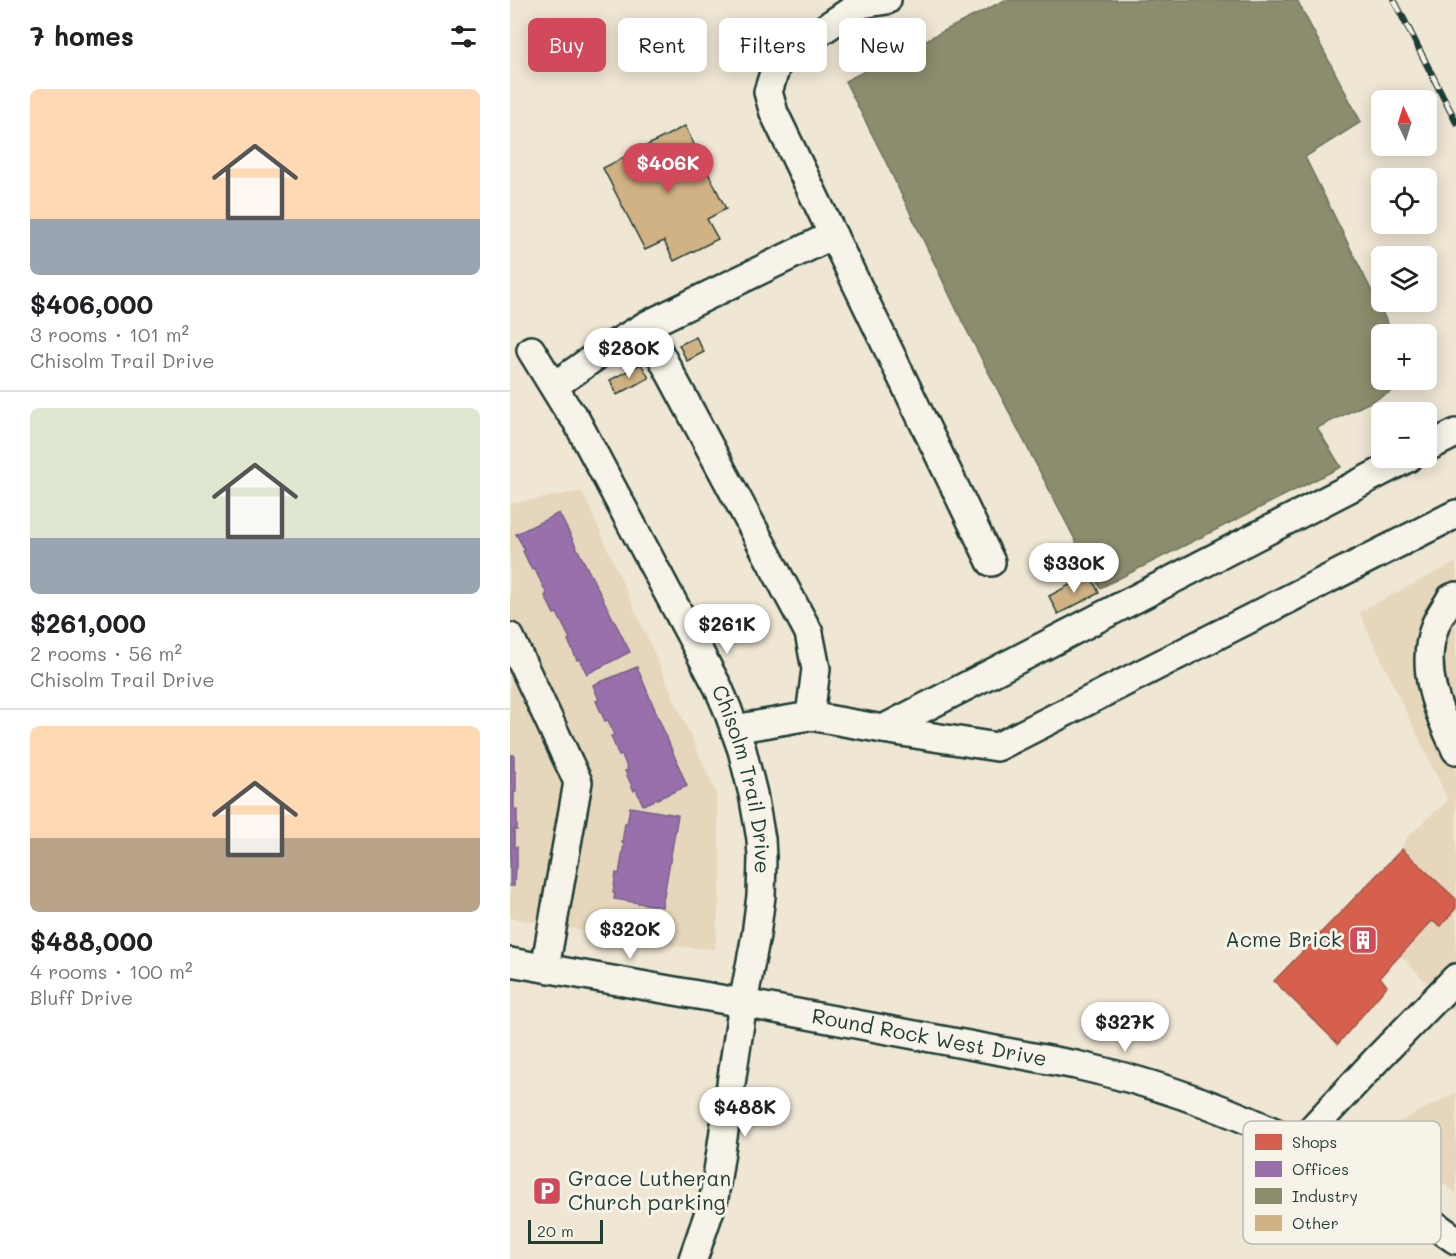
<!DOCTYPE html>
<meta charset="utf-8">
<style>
:root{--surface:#fff;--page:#f2f2f2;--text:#202124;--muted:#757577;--line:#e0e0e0;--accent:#d1495b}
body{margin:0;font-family:Mali,sans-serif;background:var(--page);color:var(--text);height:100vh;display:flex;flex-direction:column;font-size:22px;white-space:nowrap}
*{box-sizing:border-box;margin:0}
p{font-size:20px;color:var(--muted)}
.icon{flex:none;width:33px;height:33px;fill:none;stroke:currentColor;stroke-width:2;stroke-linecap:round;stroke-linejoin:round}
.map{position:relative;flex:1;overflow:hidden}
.panel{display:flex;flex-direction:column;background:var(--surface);width:510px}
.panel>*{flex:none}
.top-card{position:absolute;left:18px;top:18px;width:570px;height:54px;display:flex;gap:12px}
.needle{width:39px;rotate:356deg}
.tools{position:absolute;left:861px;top:90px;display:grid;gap:12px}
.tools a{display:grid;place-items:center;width:66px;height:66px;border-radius:9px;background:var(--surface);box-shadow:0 3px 15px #0003;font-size:30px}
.scale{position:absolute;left:18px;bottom:15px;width:75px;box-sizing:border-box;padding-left:6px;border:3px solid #1f3d34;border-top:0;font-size:16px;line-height:21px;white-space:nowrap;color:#1f3d34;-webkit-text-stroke:4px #f7f3e8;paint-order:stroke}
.price{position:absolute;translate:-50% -51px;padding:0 14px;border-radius:21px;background:#fff;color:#222;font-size:20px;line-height:39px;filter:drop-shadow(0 2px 3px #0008)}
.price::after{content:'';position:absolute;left:50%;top:36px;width:18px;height:14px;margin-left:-9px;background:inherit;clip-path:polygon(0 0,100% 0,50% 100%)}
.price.selected{background:var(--accent);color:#fff}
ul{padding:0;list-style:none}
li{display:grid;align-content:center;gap:12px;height:318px;padding:0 30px}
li+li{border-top:2px solid var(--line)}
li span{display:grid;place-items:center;height:186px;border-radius:9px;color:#555}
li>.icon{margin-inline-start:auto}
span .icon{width:108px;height:108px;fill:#fffc;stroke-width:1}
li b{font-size:26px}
h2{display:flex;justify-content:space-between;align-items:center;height:72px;padding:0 30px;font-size:26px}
.pill{padding:0 21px;border-radius:9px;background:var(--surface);box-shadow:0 3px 15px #0003;font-size:21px;line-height:54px}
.pill.selected{background:var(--accent);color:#fff}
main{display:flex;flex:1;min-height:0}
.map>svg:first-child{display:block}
.built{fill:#e6d6bc}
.shops{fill:#d6604d;stroke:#9f5646;stroke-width:1.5}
.offices{fill:#9970ab;stroke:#746187;stroke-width:1.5}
.industry{fill:#8c8c6e;stroke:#6b745d;stroke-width:1.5}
.building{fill:#d0b284;stroke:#1f3d34;stroke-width:1.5}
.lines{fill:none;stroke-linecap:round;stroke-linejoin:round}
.minor-casing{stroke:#1f3d34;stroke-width:32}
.minor{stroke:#f7f3e8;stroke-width:27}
.rail-casing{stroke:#1f3d34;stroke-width:7}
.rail{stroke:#f7f3e8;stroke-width:4.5;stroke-dasharray:14;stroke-linecap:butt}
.labels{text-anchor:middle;stroke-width:6;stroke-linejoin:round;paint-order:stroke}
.street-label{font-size:21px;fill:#1f3d34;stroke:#f7f3e8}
.poi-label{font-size:21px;fill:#1f3d34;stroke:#f7f3e8;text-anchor:end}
.key{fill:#f7f3e8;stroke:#b6bcb2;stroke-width:1.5}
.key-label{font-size:16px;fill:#1f3d34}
</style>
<main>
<section class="panel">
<h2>7 homes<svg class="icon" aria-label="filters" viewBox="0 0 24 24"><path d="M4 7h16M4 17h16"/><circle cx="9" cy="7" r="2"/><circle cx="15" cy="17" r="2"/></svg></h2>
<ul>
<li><span style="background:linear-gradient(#ffd9b3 70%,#9aa5b1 0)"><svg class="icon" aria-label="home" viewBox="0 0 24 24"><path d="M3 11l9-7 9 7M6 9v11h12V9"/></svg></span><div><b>$406,000</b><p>3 rooms · 101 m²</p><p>Chisolm Trail Drive</p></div></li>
<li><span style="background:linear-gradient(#dfe7d0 70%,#9aa5b1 0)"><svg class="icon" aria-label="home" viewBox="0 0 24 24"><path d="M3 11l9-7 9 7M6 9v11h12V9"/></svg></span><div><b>$261,000</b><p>2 rooms · 56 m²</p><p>Chisolm Trail Drive</p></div></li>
<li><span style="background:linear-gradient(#ffd9b3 60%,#b9a48a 0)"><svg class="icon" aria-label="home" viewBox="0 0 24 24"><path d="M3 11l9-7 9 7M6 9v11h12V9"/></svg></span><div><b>$488,000</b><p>4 rooms · 100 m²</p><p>Bluff Drive</p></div></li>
</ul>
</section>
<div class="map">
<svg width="946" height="1259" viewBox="0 0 946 1259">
<rect width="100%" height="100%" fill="#efe6d4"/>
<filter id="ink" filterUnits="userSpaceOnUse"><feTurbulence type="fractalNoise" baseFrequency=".0167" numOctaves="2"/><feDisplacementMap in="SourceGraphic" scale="12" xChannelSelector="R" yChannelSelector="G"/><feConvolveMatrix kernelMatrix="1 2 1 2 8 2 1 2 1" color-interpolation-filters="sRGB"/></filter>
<g filter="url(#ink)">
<g class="built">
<path d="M72,491L206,793L211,873L205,949L172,947L0,918V504Z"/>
<path d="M946,562V899L892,849L896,838L938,800L849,612Z"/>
<path d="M946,908V1013L890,955L922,921L931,926Z"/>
<path d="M946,1093V1193L881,1146V1126Z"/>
</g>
<path class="shops" d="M892,849L946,899V908L931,926L922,921L870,977L877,986L828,1044L764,981Z"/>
<g class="offices">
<path d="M49,513L120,652L77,674L69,659L67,660L58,640L60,639L47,613L44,614L35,596L37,594L24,568L22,570L13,551L15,550L6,534Z"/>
<path d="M127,667L177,786L133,805L126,789L124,791L115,771L118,770L112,755L109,756L101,736L104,735L98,720L95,721L86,701L89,700L83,685Z"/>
<path d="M0,755H4V771L6,772V792H4V809L7,810V830H4V847H7V868H5L4,886H0Z"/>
<path d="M120,807L168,815L152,907L104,899L105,893H103L106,873L109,874L114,844L112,843L115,823L117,824Z"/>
</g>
<path class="industry" d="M495,0H787L851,122L795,157L883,334H872V380H905L807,428L831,467L590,588L453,323L372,154L335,81Z"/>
<g class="building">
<path d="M175,126L216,209L197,219L208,239L164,261L154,241L135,250L93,168Z"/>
<path d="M186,337L194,352L177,361L169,345Z"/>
<path d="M131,364L139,378L107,395L100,380Z"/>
<path d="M580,574L589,593L548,614L539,596Z"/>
</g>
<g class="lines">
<g class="minor-casing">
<g id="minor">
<path d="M377,0L351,4L268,60L258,92L264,113L481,562"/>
<path d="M135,326L323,235"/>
<path id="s1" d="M21,350L56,407L66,420L208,687L217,708L232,750L243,794L251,839L252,858L251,896L246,935L233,1003L204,1198L183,1259"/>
<path d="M44,386L92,352L135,326L299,633L306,669L300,716L373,729L487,747L946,514"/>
<path d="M916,448L946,433"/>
<path d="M946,596L941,598C936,607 928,617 925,626C909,670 928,711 946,750"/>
<path d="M0,637L68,782L35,968"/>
<path d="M224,729L300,716"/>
<path d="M373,729L898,458"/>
<path id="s2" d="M0,962L233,1003L566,1065C651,1084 733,1114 811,1155C824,1162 838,1168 851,1176C884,1196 915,1218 946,1240"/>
<path d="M789,1143L868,1058L946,978"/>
</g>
</g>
<use href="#minor" class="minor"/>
<g class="rail-casing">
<path id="rail" d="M884,0L946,122"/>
</g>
<use href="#rail" class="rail"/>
</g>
</g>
<defs>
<g id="building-square" transform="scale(1.5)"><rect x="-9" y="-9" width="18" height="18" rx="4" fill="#d1495b" stroke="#f7f3e8"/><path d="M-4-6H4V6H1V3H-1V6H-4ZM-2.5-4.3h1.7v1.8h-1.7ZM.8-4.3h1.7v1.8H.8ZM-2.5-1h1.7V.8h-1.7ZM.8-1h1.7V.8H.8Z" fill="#fff"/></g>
<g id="parking-square" transform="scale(1.5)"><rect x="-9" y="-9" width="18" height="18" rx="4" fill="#d1495b" stroke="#f7f3e8"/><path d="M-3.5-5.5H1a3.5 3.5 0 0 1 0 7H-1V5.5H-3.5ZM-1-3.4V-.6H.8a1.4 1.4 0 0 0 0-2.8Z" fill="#fff"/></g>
</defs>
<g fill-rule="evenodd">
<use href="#building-square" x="853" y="940"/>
<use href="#parking-square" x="37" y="1191"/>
</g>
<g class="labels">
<g class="street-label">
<text dy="7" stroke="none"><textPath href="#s1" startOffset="482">Chisolm Trail Drive</textPath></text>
<text dy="7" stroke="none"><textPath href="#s2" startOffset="426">Round Rock West Drive</textPath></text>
</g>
<g class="poi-label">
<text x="832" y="947">Acme Brick</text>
<text x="58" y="1186" text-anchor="start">Grace Lutheran<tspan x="58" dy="24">Church parking</tspan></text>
</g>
</g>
<rect x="733" y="1121" width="198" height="123" rx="9" class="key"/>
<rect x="745" y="1134" width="27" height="16" fill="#d6604d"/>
<rect x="745" y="1161" width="27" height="16" fill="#9970ab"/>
<rect x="745" y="1188" width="27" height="16" fill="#8c8c6e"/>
<rect x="745" y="1215" width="27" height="16" fill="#d0b284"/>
<g class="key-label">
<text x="782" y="1148">Shops</text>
<text x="782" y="1175">Offices</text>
<text x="782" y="1202">Industry</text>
<text x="782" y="1229">Other</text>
</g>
</svg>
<div class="tools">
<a><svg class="needle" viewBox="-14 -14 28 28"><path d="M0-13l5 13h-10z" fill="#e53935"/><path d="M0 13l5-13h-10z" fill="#757577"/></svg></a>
<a><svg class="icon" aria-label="locate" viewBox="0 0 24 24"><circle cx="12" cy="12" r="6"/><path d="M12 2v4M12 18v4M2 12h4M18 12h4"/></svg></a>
<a><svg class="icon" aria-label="layers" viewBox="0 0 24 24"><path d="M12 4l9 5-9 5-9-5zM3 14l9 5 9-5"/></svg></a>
<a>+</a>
<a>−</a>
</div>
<div class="scale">20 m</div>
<b class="price selected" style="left:158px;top:194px">$406K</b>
<b class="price" style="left:119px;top:379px">$280K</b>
<b class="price" style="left:564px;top:594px">$330K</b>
<b class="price" style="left:217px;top:655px">$261K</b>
<b class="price" style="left:120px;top:960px">$320K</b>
<b class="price" style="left:615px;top:1053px">$327K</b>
<b class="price" style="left:235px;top:1138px">$488K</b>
<div class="top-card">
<a class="pill selected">Buy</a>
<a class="pill">Rent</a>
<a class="pill">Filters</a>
<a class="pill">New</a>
</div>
</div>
</main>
